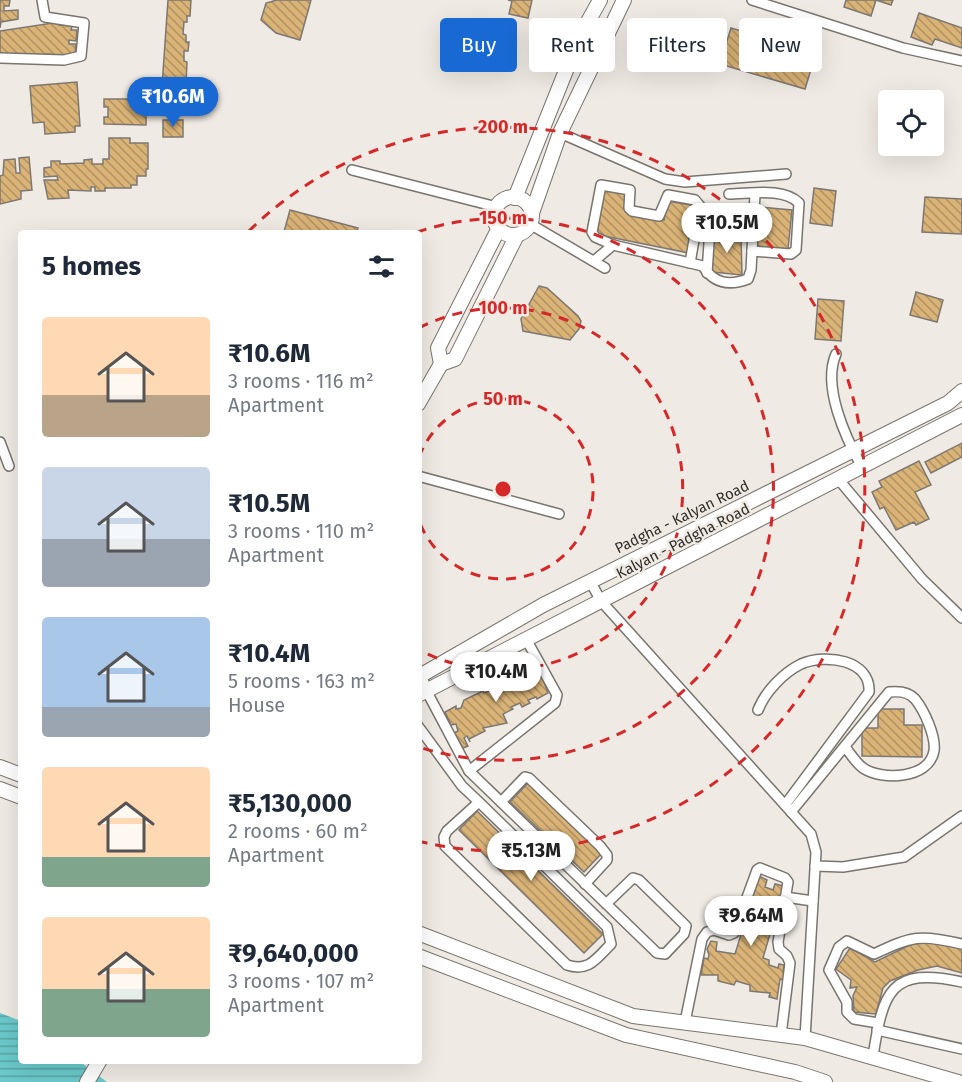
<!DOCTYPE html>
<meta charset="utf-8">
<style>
:root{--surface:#fff;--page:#f2f2f3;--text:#1f2937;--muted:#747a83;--accent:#1869d3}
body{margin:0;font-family:"Fira Sans",sans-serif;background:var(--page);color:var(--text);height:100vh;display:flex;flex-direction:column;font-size:22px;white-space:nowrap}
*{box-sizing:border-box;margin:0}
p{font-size:20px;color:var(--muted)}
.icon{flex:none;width:33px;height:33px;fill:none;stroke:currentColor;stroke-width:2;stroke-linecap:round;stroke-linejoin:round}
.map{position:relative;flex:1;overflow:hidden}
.drawer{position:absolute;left:18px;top:230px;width:404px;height:834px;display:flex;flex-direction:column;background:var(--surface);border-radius:6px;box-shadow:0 6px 24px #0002}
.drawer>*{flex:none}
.guide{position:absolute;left:440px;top:18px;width:432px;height:54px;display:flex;gap:12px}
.controls{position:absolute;left:878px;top:90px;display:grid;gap:12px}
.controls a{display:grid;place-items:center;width:66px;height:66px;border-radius:6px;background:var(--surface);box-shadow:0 6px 24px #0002;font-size:30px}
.price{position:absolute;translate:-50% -51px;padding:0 14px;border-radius:21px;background:#fff;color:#222;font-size:20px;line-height:39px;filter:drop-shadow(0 2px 3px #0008)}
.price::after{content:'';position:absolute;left:50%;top:36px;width:18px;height:14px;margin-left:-9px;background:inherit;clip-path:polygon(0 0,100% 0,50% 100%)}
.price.active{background:var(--accent);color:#fff}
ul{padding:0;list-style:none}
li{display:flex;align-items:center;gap:18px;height:150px;padding:0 24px}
li span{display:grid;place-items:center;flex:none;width:168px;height:120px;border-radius:6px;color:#555}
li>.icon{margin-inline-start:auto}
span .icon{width:72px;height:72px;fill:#fffc;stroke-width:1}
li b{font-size:26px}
h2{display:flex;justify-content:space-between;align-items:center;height:72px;padding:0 24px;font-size:26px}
.tag{padding:0 21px;border-radius:6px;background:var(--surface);box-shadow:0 6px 24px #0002;font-size:21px;line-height:54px}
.tag.active{background:var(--accent);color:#fff}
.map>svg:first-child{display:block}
.water{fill:url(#water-rules)}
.building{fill:url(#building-back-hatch);stroke:#7d7872;stroke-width:1.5}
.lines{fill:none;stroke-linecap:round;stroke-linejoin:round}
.street-casing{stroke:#79756e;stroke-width:12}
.secondary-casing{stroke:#79756e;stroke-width:16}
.street{stroke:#fff;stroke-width:9}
.secondary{stroke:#fff;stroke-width:14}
.ring{fill:none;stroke:#d62828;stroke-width:3;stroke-dasharray:10 8}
.labels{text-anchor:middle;stroke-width:5;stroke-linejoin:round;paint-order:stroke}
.street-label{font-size:15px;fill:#302e2b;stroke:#efeae3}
.centre{fill:#d62828;stroke:#efeae3;stroke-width:3}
.ring-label{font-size:18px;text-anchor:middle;font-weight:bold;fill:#d62828;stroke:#efeae3;stroke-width:5;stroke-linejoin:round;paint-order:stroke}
</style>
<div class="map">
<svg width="962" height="1082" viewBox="0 0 962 1082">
<defs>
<pattern id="water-rules" width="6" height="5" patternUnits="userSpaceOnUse" patternTransform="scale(1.5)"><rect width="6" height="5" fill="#6bc9cb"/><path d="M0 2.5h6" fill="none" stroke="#58a4a5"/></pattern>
<pattern id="building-back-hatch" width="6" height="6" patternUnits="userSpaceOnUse" patternTransform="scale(1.5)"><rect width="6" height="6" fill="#dab377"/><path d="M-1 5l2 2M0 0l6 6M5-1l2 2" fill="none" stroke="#b19262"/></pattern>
</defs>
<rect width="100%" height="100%" fill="#efeae3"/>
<path class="water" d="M0,1013L21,1021V1060L79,1061L107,1082H0Z"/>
<g class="building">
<path d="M0,0H10L9,6H4V11L18,10V19L1,22L0,28Z"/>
<path d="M168,0H191L190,16H187V22H184L183,34L186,35V42H189L188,51H184V61L187,62L186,83H181V89H185L184,113L171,112L169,103L161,101Z"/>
<path d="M277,0H311L300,40L276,33L261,20L266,3Z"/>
<path d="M508,0H532L528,18L509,14L512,1Z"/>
<path d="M846,0H893L891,5L876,0L871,16L844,7Z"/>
<path d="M919,13L962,28V48L935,39L932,45L911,37Z"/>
<path d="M59,22V25L72,26L71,30H77L76,41L69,40V44H76L75,56L58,57V55L46,54V58L0,55V31Z"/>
<path d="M731,28L816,53L805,89L720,64Z"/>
<path d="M77,82L80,126H75V132L45,134L44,122L33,123L30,86Z"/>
<path d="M104,99H146L142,114L146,115V125L104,124V117H108V107H104Z"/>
<rect x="163" y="120" width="20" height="17"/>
<path d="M109,138H130V143H148V169H146V176H137V185H131V188H105V191H95V187H91V191L68,190L69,198L48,199L44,180H58L57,176L44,177V168L51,167V161H60V164L84,163V160L92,159V164H103V159H109Z"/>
<path d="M29,157L32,190L21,191V199L0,204V176L3,175L4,160L15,159L16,173H20L19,158Z"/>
<path d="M603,187L629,192L626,212L664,220L668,201L696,206L693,221H690L688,231L693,232L689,253L594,234Z"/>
<path d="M814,188L836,191L832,226L810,223Z"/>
<path d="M925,197L962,199V234L922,232Z"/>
<path d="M760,207L792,210L788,249L756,246Z"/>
<path d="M290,210L358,228L357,231L362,232H284Z"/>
<path d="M711,234L741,236L742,275L712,272Z"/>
<path d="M539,286L547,288L578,316L581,321L579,329L570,340L523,331L521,319Z"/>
<path d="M916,292L943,300L937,322L910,315Z"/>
<path d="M818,299L844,301L841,341L815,339Z"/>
<path d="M962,443V457L931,473L925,462Z"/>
<path d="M919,461L931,485L915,492L929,519L916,525L914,522L896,530L884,507L880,509L872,492L882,487L879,481Z"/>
<path d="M533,661L537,671L531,674L533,679L541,674L548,693L537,699L536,697L528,700L530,703L522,707L520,703L511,707L513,709L503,714L507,723L483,728L485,731L469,739L470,742L467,736L464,738L468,746L463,748L454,733L458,731L456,724L451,725L445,712L456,706V709L461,708L464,700L483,691L484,693L491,690L489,683L517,670L518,673L523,671L522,667Z"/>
<path d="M878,709H904V725H922V757L862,756V728H878Z"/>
<path d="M528,783L602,853L584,872L510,802Z"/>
<path d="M477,811L603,934L584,953L459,830Z"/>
<path d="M759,876L767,880L765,887L773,890L775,884L784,886L763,958L769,960V965L778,968L779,964L784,965L783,972H785L783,980L780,979L777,999L769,997L770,993L750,991V985L736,981L734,985L718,981V975H701L704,958L708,959L709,955L707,949L711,941L717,942L716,951L735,954Z"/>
<path d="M943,940L962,947V973L937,966L918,970L890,981L883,988L876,1014L854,1012L853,996L857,987L850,988L851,980L836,969L850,948L875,962L912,944Z"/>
</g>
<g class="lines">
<g class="street-casing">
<g id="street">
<path d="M752,0L903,48L962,61"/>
<path d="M0,58L64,60L81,56L84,23L45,17L42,0"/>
<path d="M560,133L665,179L685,182L786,174"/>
<path d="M352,170L497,207"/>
<path d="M729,194C750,194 783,187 799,203L796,250L791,254L752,251"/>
<path d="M530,224L605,268"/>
<path d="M613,245L595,237L592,232L601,185L630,190L629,208L632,211L659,216L668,195L695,200L700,206L690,263"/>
<path d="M594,261L613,245L703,266C714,284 729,286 748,279L751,270L755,194"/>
<path d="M707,273L710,228L715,224L753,226"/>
<path d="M836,354C822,386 845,437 862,467"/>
<path d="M0,442L9,466"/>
<path d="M418,476L559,514"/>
<path d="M839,480L922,579L962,618"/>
<path d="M590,581L601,601L811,834L816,852L805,1038"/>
<path d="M422,675L426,690L469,771L657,953L665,954L684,934L686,926L639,880L633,878L606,904"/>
<path d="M758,710C765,692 783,673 801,664C826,653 871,660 869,692L785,805"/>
<path d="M418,726L462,786L479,802L607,927L611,944C596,959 589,972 567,965L445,846L444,837L447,831L479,802"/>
<path d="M469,771L555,703L557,695L526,639"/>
<path d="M501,802L525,777L529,778L600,846L607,855V860L585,884"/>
<path d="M791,812L889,692C898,691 909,692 915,699C924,710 936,736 934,751C929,779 882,781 863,768C856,763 850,753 845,747"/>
<path d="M815,866L843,867L904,857L962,816"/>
<path d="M785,897L813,901"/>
<path d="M685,1022L702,939L707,932L714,930L729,935L734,933L757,870L760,868L785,878L788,882L778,942L779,949L787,956L790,963L781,1035"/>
<path d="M878,1023L854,1019L847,1012V1002L829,970L839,947L847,941L874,954C912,936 920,934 962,944"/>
<path d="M877,1030L962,1049"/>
<path d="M873,1056C883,992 890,966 962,982"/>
</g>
</g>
<g class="secondary-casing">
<g id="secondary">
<circle cx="513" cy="216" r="19"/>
<path d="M515,198L579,38L600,0"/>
<path d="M532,213L560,133L624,0"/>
<path d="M441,364L455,359L517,235"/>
<path d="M418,404L441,364L438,348L499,228"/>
<path d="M418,677L543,605L948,403L962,391"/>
<path d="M418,695L962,415"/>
<path d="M0,767L21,775"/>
<path d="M0,789L21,797"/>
<path d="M418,933L633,1016L805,1038L958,1082"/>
<path d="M418,956L626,1035L795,1072L825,1082"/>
<path d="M87,1082L100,1060"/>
</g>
</g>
<use href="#street" class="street"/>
<use href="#secondary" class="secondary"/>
</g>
<g class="ring">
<path d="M419 457A90 90 0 1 1 419 521"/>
<path d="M419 328A181 181 0 1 1 419 650"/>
<path d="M417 232A271 271 0 1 1 419 747"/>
<path d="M249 231A362 362 0 1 1 422 842"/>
</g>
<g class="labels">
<g class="street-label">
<text transform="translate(682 517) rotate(-26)" y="5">Padgha - Kalyan Road</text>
<text transform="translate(683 541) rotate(-27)" y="5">Kalyan - Padgha Road</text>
</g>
</g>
<circle cx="503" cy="489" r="9" class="centre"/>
<g class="ring-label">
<text x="503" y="133">200 m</text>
<text x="503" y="224">150 m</text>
<text x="503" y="314">100 m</text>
<text x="503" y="405">50 m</text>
</g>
</svg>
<div class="controls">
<a><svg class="icon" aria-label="locate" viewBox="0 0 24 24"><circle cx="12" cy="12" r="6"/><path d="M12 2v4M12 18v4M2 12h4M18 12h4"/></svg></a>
</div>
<b class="price active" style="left:173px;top:128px">₹10.6M</b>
<b class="price" style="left:727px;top:254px">₹10.5M</b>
<b class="price" style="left:496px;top:703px">₹10.4M</b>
<b class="price" style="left:531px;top:882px">₹5.13M</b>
<b class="price" style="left:751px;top:947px">₹9.64M</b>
<div class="guide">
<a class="tag active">Buy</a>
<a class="tag">Rent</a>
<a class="tag">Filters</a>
<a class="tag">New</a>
</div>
<section class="drawer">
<h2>5 homes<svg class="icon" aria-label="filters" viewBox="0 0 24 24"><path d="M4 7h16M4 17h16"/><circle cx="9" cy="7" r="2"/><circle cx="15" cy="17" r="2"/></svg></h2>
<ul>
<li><span style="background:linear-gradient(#ffd9b3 65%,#b9a48a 0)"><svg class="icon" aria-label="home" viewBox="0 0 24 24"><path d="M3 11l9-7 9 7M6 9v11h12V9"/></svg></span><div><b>₹10.6M</b><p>3 rooms · 116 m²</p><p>Apartment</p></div></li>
<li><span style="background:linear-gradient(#c9d6e8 60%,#9aa5b1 0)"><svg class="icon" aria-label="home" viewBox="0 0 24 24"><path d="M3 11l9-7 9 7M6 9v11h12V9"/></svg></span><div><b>₹10.5M</b><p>3 rooms · 110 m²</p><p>Apartment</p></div></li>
<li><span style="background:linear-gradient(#a9c7e8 75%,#9aa5b1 0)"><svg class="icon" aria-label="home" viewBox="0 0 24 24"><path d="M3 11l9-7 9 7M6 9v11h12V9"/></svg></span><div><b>₹10.4M</b><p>5 rooms · 163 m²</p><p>House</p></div></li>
<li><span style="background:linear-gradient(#ffd9b3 75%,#7fa58c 0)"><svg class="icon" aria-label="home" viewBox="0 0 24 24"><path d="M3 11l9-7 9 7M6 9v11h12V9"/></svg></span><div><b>₹5,130,000</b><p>2 rooms · 60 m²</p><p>Apartment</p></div></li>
<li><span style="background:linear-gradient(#ffd9b3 60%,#7fa58c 0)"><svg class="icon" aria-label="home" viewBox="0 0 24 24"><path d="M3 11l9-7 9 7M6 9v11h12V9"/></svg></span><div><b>₹9,640,000</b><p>3 rooms · 107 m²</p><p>Apartment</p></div></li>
</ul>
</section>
</div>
